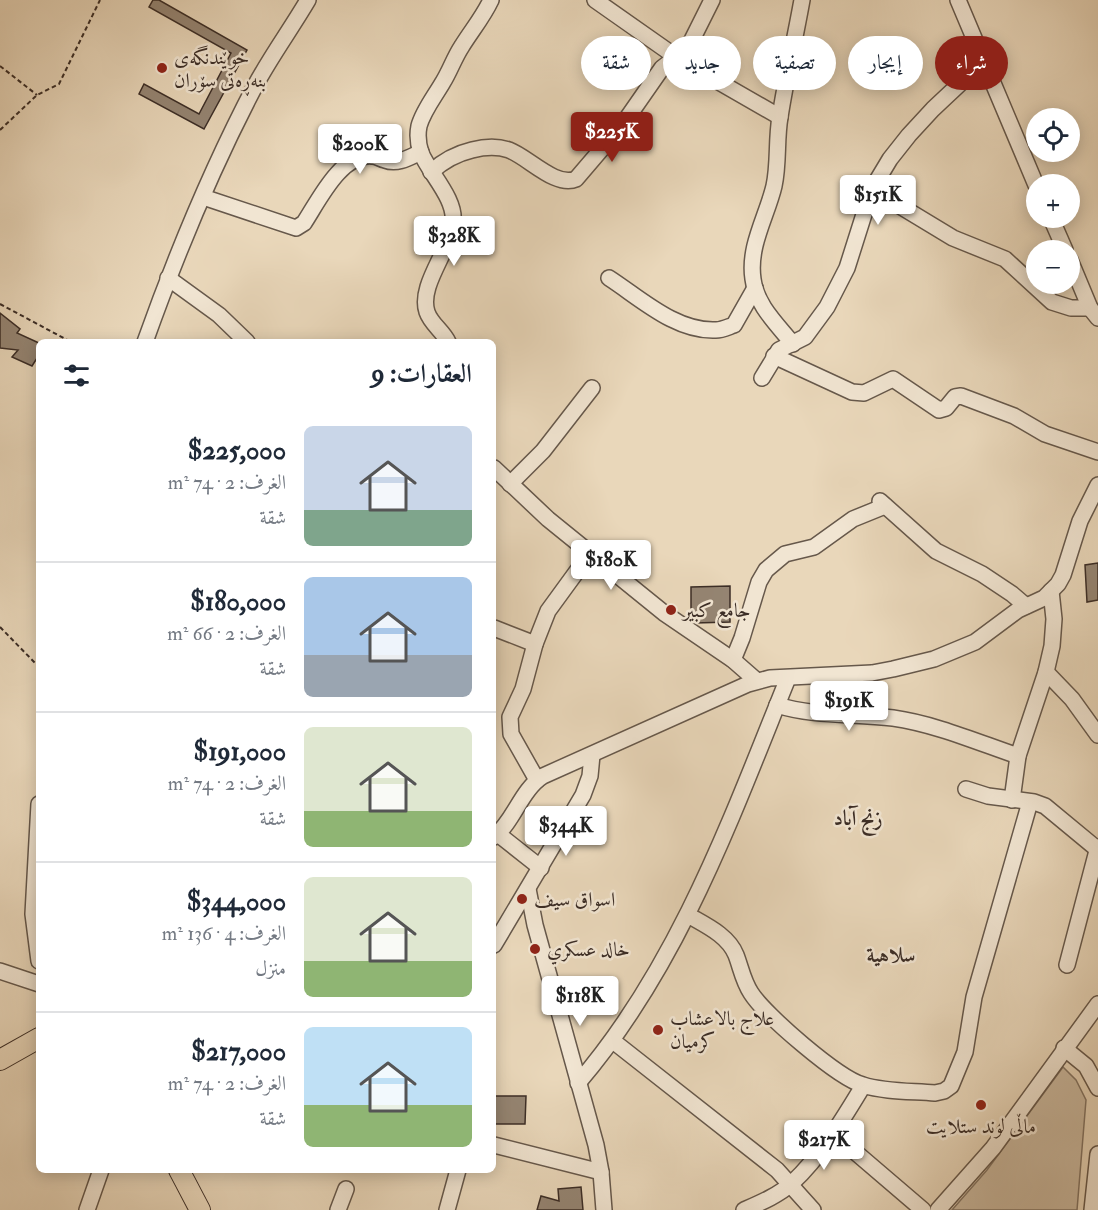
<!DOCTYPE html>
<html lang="ar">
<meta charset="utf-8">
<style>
:root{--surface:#fff;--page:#f6f6f7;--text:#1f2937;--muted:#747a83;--line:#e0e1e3;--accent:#8f2418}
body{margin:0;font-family:"IM FELL Double Pica",Amiri,serif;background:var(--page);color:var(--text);direction:rtl;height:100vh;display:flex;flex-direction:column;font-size:22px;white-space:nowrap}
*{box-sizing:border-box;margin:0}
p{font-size:20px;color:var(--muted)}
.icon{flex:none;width:33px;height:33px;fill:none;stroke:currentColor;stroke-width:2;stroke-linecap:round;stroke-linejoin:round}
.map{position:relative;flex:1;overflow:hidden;direction:ltr}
.details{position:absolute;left:36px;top:339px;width:460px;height:834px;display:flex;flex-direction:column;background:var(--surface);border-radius:9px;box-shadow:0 3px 15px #0003;direction:rtl}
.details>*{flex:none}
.banner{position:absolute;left:514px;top:36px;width:494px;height:54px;direction:rtl;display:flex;gap:12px}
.fabs{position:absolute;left:1026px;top:108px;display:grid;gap:12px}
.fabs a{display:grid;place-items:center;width:54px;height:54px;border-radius:50%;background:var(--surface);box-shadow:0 3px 15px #0003;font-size:30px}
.price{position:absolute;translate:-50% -51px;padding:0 14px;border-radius:6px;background:#fff;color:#222;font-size:20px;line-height:39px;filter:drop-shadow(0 2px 3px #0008)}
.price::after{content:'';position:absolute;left:50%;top:36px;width:18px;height:14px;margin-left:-9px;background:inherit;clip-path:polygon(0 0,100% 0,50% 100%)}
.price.on{background:var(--accent);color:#fff}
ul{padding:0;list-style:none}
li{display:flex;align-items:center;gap:18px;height:150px;padding:0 24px}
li+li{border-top:2px solid var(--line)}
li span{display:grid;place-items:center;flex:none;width:168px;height:120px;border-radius:9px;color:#555}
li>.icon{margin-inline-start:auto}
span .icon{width:72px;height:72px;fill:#fffc;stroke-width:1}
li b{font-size:26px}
h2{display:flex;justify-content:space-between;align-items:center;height:72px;padding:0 24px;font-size:26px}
.pill{padding:0 21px;border-radius:27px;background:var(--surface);box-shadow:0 3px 15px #0003;font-size:21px;line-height:54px}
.pill.on{background:var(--accent);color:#fff}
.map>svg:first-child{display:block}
.green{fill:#cbbaa1;stroke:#837464;stroke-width:1.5}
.building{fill:#958573;stroke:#3b2d26;stroke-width:1.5}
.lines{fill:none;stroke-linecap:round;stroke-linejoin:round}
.minor-casing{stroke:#66584b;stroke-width:18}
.major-casing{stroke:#3b2d26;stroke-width:22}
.path{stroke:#3b2d26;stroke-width:2;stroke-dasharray:4.5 3;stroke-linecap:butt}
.minor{stroke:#f1e5d2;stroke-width:15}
.major{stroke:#e9d7ba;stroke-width:20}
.poi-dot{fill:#8f2418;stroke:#f1e5d2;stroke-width:2}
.labels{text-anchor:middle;stroke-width:5;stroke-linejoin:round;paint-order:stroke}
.poi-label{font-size:20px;fill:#3b2d26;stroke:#f1e5d2;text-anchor:start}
.neighbourhood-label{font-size:21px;font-weight:bold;fill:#3b2d26;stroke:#f1e5d2}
</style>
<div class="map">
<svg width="1098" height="1210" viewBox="0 0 1098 1210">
<rect width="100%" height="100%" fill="#e9d7ba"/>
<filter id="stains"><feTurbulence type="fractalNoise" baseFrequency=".00333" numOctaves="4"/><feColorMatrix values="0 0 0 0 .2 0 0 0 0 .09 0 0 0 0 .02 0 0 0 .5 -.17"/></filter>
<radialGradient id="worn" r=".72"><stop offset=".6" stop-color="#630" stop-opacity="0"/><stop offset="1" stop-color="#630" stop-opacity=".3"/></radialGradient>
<path class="green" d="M1063,1067L1076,1080L1086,1100L1077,1210H952L987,1170Z"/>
<g class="building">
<path d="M153,0H159L247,50L204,129L139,94L144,84L199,114L231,53L149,7Z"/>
<path d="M0,313L20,329L17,333L39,343V355L32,366L12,357L18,350L0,348Z"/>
<path d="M1098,563V600L1087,602L1085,565Z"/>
<path d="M730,586V622L695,623L691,620V587Z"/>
<path d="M494,1096H526L525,1124H494Z"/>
<path d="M581,1187L583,1210H537L541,1196L559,1201L558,1189Z"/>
</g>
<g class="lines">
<g class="minor-casing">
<g id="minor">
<path d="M595,0L679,59L780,117"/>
<path d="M958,0L1036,185"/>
<path d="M431,172C443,161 455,154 472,150C484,147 497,146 509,150C528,157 556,188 576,179L623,124L662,68L671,61L684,56L712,0"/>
<path d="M872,189L953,238L1005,259L1052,302L1071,308H1090"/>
<path d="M203,197L296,228L304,223C318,202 341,153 372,156C377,156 380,159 385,160C398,165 410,157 421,152"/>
<path d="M1051,218L1065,250"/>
<path d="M1070,260L1090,308L1098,318"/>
<path d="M168,278L219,315L247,342"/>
<path d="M609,278C640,298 676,332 716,330C722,330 728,327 734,325L755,288"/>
<path d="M145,342C176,255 212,168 255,86C271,56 291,29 308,0"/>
<path d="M448,342C443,331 431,324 427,312C418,285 451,250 453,222C456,199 430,174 421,153C418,144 417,136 419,126C423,111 435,96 443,82C450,71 454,58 462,46C472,30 483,17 491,0"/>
<path d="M793,344C777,324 756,305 753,279C748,246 767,216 774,186C779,163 776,140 780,117C786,78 795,39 802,0"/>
<path d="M774,356L852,392L864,393L893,379L939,410L946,408L955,397L961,396L1014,416L1045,434L1098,452"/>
<path d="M762,378L779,350L805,337L827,307L847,268L872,189L890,159L909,135L933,109L983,62"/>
<path d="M494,468L548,519L664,613L733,660L757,681"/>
<path d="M510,484L543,451L592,388"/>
<path d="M880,501L936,551L982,574L1012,594L1026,606"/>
<path d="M494,628L535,644"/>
<path d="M733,660L742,638L759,582L766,570L785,554L814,547L853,519L885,506"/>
<path d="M1046,672L1072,699L1098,735"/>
<path d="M777,705C815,717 854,713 893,718C935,724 977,742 1018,756"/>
<path d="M537,780L511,734L510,717L523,689L535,644L548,611L591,552"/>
<path d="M966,789L988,796L1034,802L1045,806L1097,849"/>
<path d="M1012,800L1018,756L1046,672L1052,646L1054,619L1051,591"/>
<path d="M39,804L33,914L39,961"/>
<path d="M498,834L541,868"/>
<path d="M494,837C514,821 521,790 543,776L748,684L770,678L872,673L893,669L934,659L975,642L1018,610L1044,598L1058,584L1063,575L1080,521L1098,485"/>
<path d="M528,889L535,925L596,1145L601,1172L604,1210"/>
<path d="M688,915C705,925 728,935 736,955C741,968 743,981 751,993C765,1015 838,1078 863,1085C885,1092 912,1091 935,1093L944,1091L951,1086L965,1052L974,997L1030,802"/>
<path d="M494,945L583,795L590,776L592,755"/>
<path d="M1067,965L1098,847"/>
<path d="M0,971L39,984"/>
<path d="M613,1041L777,1170L813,1210"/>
<path d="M1064,1048L1086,1066L1098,1088"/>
<path d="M578,1083C678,967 731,819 788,678"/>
<path d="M833,1133L923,1210"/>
<path d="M494,1145L601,1172"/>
<path d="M87,1210L101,1170"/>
<path d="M338,1210L346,1189"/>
<path d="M447,1210L458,1170"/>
<path d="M744,1210C760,1203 779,1195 792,1183C821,1156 843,1119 863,1086"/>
<path d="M938,1210L993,1148L1098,1004"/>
<path d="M1092,1210L1098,1154"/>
</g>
</g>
<g class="major-casing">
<g id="major">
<path d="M0,1060L39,1038"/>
<path d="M179,1170L200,1210"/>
</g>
</g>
<g class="path">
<path d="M0,66L37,95"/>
<path d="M0,130L37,95L59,84L100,0"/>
<path d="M0,304L71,342"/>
<path d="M0,627L39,667"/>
</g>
<use href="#minor" class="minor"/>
<use href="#major" class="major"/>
</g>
<g class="poi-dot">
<circle cx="162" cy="68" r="6"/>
<circle cx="671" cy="610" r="6"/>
<circle cx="522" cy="899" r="6"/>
<circle cx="535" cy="949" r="6"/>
<circle cx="658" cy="1030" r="6"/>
<circle cx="981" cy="1105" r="6"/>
</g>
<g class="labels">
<g class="poi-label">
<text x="174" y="64">خوێندنگەی<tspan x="174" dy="23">بنەڕەتی سۆران</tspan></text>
<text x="683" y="617">جامع كبير</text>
<text x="534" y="906">اسواق سيف</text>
<text x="547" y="956">خالد عسکري</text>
<text x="670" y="1025">علاج بالاعشاب<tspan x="670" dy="23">كرميان</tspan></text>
<text x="981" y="1133" text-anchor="middle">ماڵی لوند ستلایت</text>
</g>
<g class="neighbourhood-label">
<text x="858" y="825">زنج آباد</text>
<text x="891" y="962">سلاهية</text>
</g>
</g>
<rect width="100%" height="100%" filter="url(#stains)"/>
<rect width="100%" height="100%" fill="url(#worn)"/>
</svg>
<div class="fabs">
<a><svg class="icon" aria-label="locate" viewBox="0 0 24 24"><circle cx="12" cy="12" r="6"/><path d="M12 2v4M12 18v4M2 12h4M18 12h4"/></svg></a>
<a>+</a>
<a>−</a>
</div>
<b class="price on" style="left:612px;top:163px">$225K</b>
<b class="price" style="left:360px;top:175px">$200K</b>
<b class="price" style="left:878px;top:226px">$151K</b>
<b class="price" style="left:454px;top:267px">$328K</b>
<b class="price" style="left:611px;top:591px">$180K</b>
<b class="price" style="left:849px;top:732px">$191K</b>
<b class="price" style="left:566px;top:857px">$344K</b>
<b class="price" style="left:580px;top:1027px">$118K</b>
<b class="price" style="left:824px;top:1171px">$217K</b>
<div class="banner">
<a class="pill on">شراء</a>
<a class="pill">إيجار</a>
<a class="pill">تصفية</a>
<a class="pill">جديد</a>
<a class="pill">شقة</a>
</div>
<section class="details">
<h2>العقارات: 9<svg class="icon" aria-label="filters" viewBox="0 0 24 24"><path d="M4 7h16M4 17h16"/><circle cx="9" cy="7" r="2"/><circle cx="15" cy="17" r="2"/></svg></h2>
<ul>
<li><span style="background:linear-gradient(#c9d6e8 70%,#7fa58c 0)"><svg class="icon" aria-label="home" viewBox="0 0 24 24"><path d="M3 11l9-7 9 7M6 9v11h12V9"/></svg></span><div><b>$225,000</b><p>الغرف: 2 · 74 m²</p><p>شقة</p></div></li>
<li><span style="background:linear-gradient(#a9c7e8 65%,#9aa5b1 0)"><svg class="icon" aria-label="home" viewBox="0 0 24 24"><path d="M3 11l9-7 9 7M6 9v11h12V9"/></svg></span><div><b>$180,000</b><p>الغرف: 2 · 66 m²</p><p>شقة</p></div></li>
<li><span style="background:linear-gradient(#dfe7d0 70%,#8fb573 0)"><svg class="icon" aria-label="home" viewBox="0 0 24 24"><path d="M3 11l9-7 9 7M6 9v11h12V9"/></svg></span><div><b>$191,000</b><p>الغرف: 2 · 74 m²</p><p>شقة</p></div></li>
<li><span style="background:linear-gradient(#dfe7d0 70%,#8fb573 0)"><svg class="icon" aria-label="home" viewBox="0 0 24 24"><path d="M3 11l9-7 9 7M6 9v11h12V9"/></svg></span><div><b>$344,000</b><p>الغرف: 4 · 136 m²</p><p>منزل</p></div></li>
<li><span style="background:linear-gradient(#bfe0f5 65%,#8fb573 0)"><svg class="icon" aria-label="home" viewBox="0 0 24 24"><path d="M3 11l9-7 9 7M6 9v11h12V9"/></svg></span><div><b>$217,000</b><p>الغرف: 2 · 74 m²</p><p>شقة</p></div></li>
</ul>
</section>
</div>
